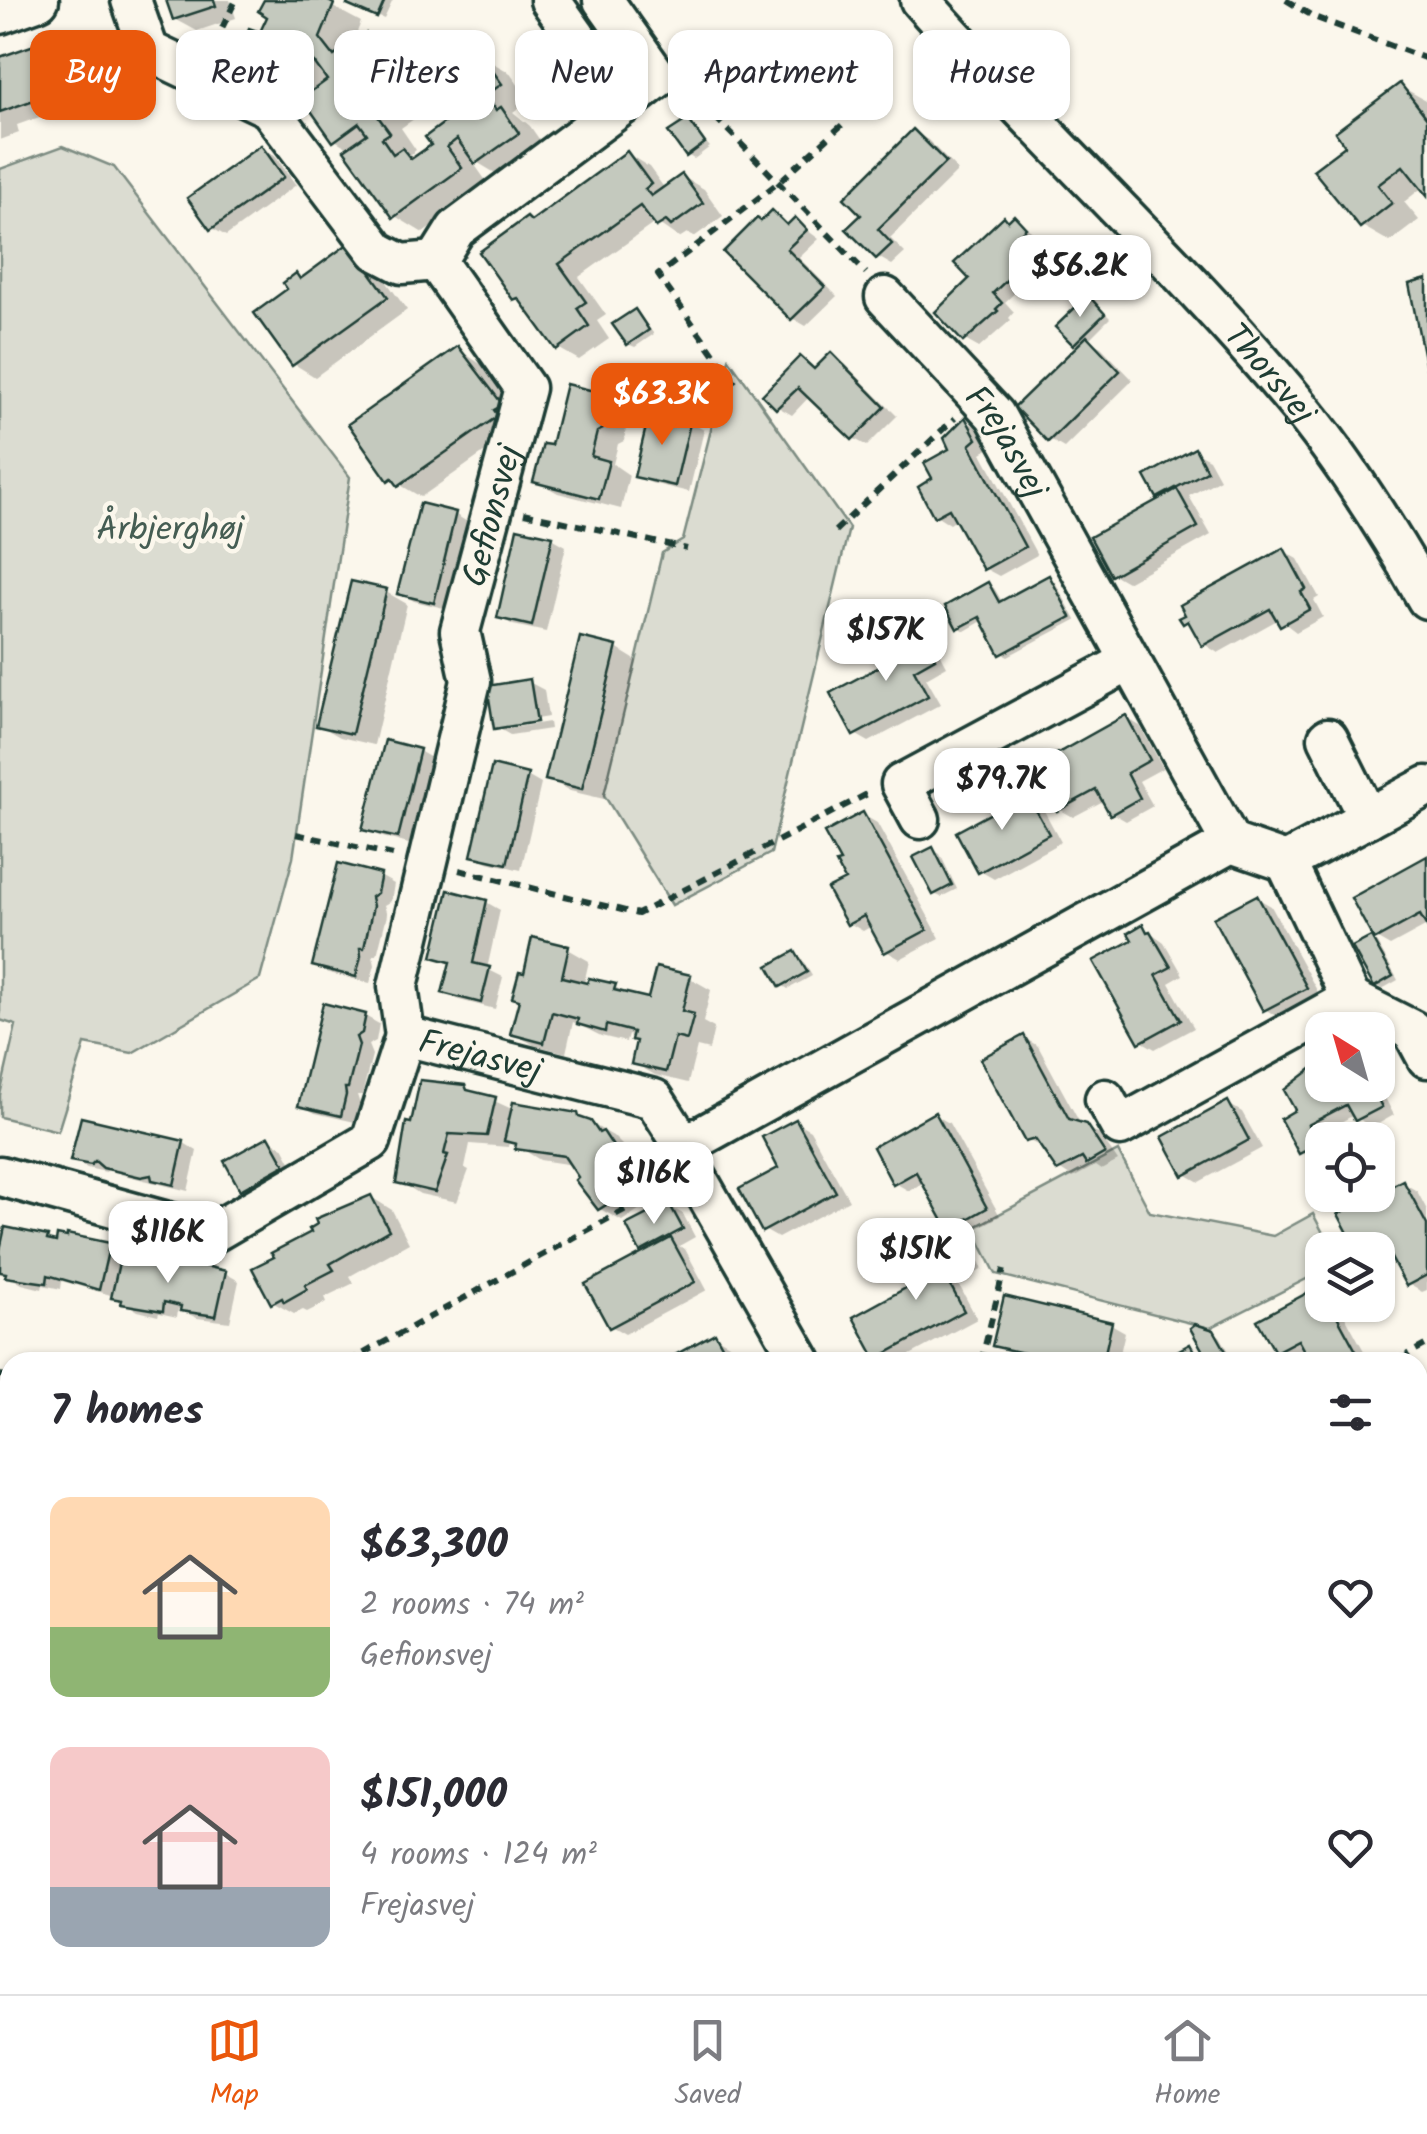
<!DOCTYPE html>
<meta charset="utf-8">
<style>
:root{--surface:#fff;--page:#f7f7f7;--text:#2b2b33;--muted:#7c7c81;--line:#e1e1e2;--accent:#ea580c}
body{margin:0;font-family:Kalam,sans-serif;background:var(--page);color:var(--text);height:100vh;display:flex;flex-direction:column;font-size:38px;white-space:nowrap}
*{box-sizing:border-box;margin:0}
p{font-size:32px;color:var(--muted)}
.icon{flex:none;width:55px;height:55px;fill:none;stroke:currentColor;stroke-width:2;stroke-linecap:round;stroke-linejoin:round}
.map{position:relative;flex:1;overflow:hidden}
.sheet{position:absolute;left:0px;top:1352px;width:1428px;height:642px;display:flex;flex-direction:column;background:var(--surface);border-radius:30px 30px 0 0;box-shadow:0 2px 8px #0004}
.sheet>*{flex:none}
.banner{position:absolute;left:30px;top:30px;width:1368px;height:90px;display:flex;gap:20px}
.needle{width:65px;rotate:323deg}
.controls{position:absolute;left:1305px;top:1012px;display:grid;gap:20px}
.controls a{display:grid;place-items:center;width:90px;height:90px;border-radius:20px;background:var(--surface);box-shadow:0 2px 8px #0004;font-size:50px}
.price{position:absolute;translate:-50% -85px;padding:0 22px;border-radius:20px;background:#fff;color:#222;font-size:32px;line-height:65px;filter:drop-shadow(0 2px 5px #0008)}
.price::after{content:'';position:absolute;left:50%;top:60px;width:30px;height:22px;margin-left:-15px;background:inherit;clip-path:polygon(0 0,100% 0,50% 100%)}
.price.on{background:var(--accent);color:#fff}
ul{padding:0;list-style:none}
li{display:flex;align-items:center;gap:30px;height:250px;padding:0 50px}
li span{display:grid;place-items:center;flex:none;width:280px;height:200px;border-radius:20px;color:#555}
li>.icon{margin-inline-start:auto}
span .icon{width:120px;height:120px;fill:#fffc;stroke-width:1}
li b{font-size:42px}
h2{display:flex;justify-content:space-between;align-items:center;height:120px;padding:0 50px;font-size:42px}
.chip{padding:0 35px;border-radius:20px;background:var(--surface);box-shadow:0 2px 8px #0004;font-size:35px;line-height:90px}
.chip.on{background:var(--accent);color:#fff}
.dock{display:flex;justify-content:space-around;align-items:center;height:140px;border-top:2px solid var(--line);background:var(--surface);font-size:28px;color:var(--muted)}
.dock a{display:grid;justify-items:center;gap:5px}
.dock .on{color:var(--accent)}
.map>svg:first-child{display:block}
.green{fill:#dbdcd1;stroke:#7d8c82;stroke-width:2.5}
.shadow{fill:#0003;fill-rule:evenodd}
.building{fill:#c4c9be;stroke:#1f3d34;stroke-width:2.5}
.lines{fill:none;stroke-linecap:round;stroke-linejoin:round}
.minor-casing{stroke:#1f3d34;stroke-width:45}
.path{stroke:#1f3d34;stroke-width:6;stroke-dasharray:10 8;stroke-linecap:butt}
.minor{stroke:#fbf7ec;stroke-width:38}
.labels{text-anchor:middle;stroke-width:9;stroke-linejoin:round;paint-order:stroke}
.street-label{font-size:35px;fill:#1f3d34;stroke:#fbf7ec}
.park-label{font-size:35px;fill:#455d53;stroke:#fbf7ec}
</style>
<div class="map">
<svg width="1427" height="1994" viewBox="0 0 1427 1994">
<rect width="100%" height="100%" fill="#fbf7ec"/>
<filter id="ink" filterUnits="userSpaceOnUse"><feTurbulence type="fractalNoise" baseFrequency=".01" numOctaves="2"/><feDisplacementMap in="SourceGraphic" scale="20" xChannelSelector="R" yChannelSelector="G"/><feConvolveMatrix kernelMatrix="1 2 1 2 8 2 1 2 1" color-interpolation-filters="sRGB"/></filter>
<g filter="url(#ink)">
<g class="green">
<path d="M63,146L114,167L350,477L293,858L260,979L132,1053L85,1044L58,1131L0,1117V1095L16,1025L0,1020V169Z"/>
<path d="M729,359L849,528L771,853L672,905L604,795L662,553L683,540Z"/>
<path d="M1118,1151L1150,1212L1273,1236L1313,1214L1332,1250H1322V1271L1210,1328L996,1274L973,1228Z"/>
</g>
<g class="shadow">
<path d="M169,0H230L236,18L197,31L175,19Z"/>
<path d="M266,0H320L361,22L351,47L366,36L394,52L425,95L480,56L509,72L529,100L513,112L530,126L546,149L505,179L470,158L489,185L423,233L395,216L350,149L335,140L313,93L240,56L262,36L271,16ZM435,104L449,123L434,146L416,159L410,155L416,150L401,128Z"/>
<path d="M352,0H393L384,19L356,7Z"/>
<path d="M100,39L114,47L124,74L153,89L139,119L85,93L88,100L17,125L19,133L0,140V60L51,42L67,52Z"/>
<path d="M1400,86L1427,101V192L1423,187L1404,202L1419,220L1390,242L1362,226L1348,146Z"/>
<path d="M688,122L710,147L694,159L687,155Z"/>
<path d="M914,132L928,140L958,171L890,238L905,253L892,265L878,257L864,216Z"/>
<path d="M261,148L275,156L296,185L226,236L212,228Z"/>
<path d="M628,154L649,167L665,189L683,177L704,189L723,216L694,237L687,233L679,238L656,222L579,277L606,315L597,321L609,339L579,360L558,348L526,305L515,299L532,223Z"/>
<path d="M772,213L790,225L795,221L819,239L799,258L837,296L806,326L792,318L762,224Z"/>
<path d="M1014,218L1039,237L1032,244L1049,261L1005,302L1014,312L1009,318L1011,320L979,348L965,340L973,280Z"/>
<path d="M370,259L407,310L315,377L294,364L291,290L296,276L303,280Z"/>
<path d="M1094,302L1110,318L1088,340L1101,347L1133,380L1064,448L1050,440L1080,346L1074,343Z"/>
<path d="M635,312L654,334L635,347L628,344Z"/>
<path d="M458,349L488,369L522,417L518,429L421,497L390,479Z"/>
<path d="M831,356L845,364L897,416L867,446L853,438L810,396L792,415L778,407L800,359L816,369Z"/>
<path d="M605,396L627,408L623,423L626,428L624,441L618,444L613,464L629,475L621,509L558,493L536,481L553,448Z"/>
<path d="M965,421L979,428L990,448L982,453L1037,555L999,576L984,568L956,520L950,524L936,515L935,479Z"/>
<path d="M690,422L704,430L689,492L651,483L637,475Z"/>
<path d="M1194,451L1209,459L1220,479L1189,496L1211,535L1127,582L1113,574L1161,501L1148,477Z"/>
<path d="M422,506L456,515L469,523L448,609L414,601L400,593Z"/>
<path d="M552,538L566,546L546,632L513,625L499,617Z"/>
<path d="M1284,551L1298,559L1319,597L1314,600L1323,617L1296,632L1279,619L1218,653L1204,644L1195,628L1185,622Z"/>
<path d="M1049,578L1055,582L1076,620L1008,656L1002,653L984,620L965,631L959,627L988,584L994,588L1003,603Z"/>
<path d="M386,592L407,604L374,745L340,737L319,725Z"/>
<path d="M915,624L929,632L947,666L926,678L941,704L869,742L855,734L904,656Z"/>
<path d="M616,648L637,661L604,799L570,791L548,779Z"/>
<path d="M529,682L544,690L548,717L506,724V729L549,722L550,729L510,735L496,727Z"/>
<path d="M1126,718L1140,726L1163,768L1139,781L1153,806L1126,821L1112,813L1105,800L1073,817L1059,809Z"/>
<path d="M419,751L433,759L412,845L379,836L365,828Z"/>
<path d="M527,776L541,784L521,870L488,862L474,854Z"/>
<path d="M1027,796L1041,805L1061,842L994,879L980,871Z"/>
<path d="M863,815L877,823L940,938L900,959L886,951L872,926L863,931L849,923L848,881Z"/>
<path d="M933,850L940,854L957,889L941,897L934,894Z"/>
<path d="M1427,859V926L1390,946L1376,938Z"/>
<path d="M380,876L394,884L391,901L384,905L387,915L377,955H373L375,965L370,983L329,973L315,965Z"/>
<path d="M1257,898L1271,906L1320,996L1279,1018L1265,1009Z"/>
<path d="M486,902L500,910L487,969L503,977L495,1009L459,1000L445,992L452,965L435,956Z"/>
<path d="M1143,927L1164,942L1183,975L1169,983L1194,1028L1155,1049L1141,1041L1135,941Z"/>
<path d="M1371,939L1377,943L1398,980L1382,989L1376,985Z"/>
<path d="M568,949L589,961L584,983L615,987L632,997L650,1001L690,978L711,990L703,1022L714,1028L709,1050L697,1047L688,1083L655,1075L634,1063L639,1042L635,1037L628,1035L626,1042L601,1036L573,1022L566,1053L534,1045L513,1033Z"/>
<path d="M795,954L801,957L812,976L788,989L782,985Z"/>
<path d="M365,1016L379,1024L376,1041L368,1045L372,1055L362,1095H357L360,1104L355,1122L315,1113L301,1105Z"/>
<path d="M1024,1038L1038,1046L1081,1125L1100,1135L1118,1161L1101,1170L1095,1166L1073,1178L1059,1169L1044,1148L1027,1140Z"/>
<path d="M1322,1064V1085H1372L1384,1096L1394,1115L1371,1128L1354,1115L1320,1133L1324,1140L1322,1156L1315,1160L1301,1152L1299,1111L1287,1091Z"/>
<path d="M464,1087L514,1110L578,1116L613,1136L624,1147L644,1176L639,1179L652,1201L622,1221L600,1209L573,1165L540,1160L509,1141L508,1147L470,1144L465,1168L469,1170L457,1202L420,1194L399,1181L412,1125Z"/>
<path d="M1228,1104L1242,1112L1262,1148L1199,1182L1185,1174Z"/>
<path d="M935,1115L949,1123L1000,1216L963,1236L949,1228L924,1182L909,1191L895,1183Z"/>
<path d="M83,1120L184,1143L197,1151L188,1191L120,1174L109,1168L106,1172L87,1168L73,1160Z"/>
<path d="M796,1122L810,1130L849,1200L778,1238L764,1230Z"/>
<path d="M269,1139L283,1147L297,1173L255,1196L241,1188Z"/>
<path d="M1403,1183L1417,1191L1427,1210V1290L1422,1292L1408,1284L1391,1253L1378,1260V1250H1360Z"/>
<path d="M371,1197L392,1210L409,1243L350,1276L354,1283L325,1297L327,1302L307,1312L303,1310L294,1314L272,1302L314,1233Z"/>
<path d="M669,1206L683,1214L695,1237L679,1246L685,1249L707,1290L625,1334L611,1326L648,1253L642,1250Z"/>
<path d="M47,1238L58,1245L109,1246L123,1254L122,1256L163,1266L174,1272L225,1273L239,1281L230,1322L197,1318L178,1309L177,1317L159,1313L158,1316L138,1311L114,1296L62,1281L61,1289L43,1285L42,1289L22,1284L0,1271V1262Z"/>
<path d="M958,1240L972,1248L983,1269L958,1283L977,1319L897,1362H887L878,1357L928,1279Z"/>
<path d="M1320,1288L1322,1305H1339L1370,1362H1313L1306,1350L1290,1359L1276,1350L1260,1321Z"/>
<path d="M1111,1324L1125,1332L1118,1362H1052L1009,1352L995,1344Z"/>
<path d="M1213,1332L1220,1336L1235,1362H1162L1190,1347L1210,1359Z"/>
<path d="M715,1336L729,1344L739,1362H682L679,1356Z"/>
<path d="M1418,1407L1427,1412V1528L1424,1523L1418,1526Z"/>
</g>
<g class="building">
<path d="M166,0H214L216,6L173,20Z"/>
<path d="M264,0H326L334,4L320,38L334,56L366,33L406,89L374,111L390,133L382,138L393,154L402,148L411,159L431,145L425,137L445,122L424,93L480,53L502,84L486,95L496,110L501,107L519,133L475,164L457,139L447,147L462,168L393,218L344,150L367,134L359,123L333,142L302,98L327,80L311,58L299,85L237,57L249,28L260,32L267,17L258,11Z"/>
<path d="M349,0H385L377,18L347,5Z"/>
<path d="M100,36L112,66L140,78L125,113L81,93L65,50Z"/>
<path d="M51,39L68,88L0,112V57Z"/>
<path d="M1400,83L1427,118V196L1403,166L1378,185L1392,203L1360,228L1313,170L1345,146L1335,132Z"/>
<path d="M688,119L705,143L686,157L668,132Z"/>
<path d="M913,129L946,162L878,229L892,244L876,259L846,229L861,215L844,198Z"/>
<path d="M261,145L284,177L210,230L187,198Z"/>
<path d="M627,151L651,184L645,189L651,196L682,174L703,203L671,226L666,221L656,227L640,206L559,264L586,302L577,308L589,326L556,350L518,298L513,300L479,252L527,217L531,221Z"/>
<path d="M772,210L787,225L795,217L807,230L787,249L825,287L791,320L723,252L757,218L761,221Z"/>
<path d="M1014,215L1026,228L1019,235L1036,252L993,293L1002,303L996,309L998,311L963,342L935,312L969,279L954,263L1004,216L1008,221Z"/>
<path d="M349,243L388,297L292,366L254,313L287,289L283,283L296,273L300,279Z"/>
<path d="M1427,279V373L1409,284Z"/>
<path d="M1088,295L1105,314L1073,345L1055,327Z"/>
<path d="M635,309L649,330L627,345L612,324Z"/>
<path d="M1087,336L1120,371L1048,442L1014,407Z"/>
<path d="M458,346L503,405L494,410L498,416L398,486L392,478L388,481L348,424Z"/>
<path d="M831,352L885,407L852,440L798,388L776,409L762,395L800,356L814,369Z"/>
<path d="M566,384L606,394L602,409L606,414L603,429L597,432L591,456L609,461L599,499L533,482L543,444L551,445Z"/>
<path d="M650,410L691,419L675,486L634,477Z"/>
<path d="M965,417L977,439L970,445L1025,547L983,570L949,509L934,517L918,487L932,478L924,463L949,449L944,438Z"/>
<path d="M1195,448L1207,471L1157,498L1145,476Z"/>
<path d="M1177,489L1198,527L1111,576L1090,537Z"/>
<path d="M420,503L456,512L434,603L397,594Z"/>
<path d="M517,528L553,536L532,626L497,618Z"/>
<path d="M1284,548L1306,589L1301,592L1310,609L1280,626L1270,609L1202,646L1188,621L1183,624L1179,618L1185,615L1180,605Z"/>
<path d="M1049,575L1071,617L1000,655L980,617L957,629L945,606L988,582L999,602Z"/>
<path d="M351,581L387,589L352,734L316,726Z"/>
<path d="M915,621L935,658L914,670L928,696L853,736L830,693L901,655L890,635Z"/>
<path d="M580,637L617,646L582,789L545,780Z"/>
<path d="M530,679L537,722L494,729L487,686Z"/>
<path d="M1126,715L1150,760L1127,773L1140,798L1110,815L1096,790L1057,811L1033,767Z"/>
<path d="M385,740L420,749L398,838L362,830Z"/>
<path d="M492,765L528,774L507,864L471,856Z"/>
<path d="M1027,794L1049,834L978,873L956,832Z"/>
<path d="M863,812L927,930L884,953L864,916L847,925L827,889L845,880L836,863L840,862L824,833Z"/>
<path d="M933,847L952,885L933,895L913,857Z"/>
<path d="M1427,856V927L1420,915L1374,940L1351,898Z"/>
<path d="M338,863L381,874L377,893L371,897L373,906L364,948H360L361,956L356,977L312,966Z"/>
<path d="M448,890L487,900L473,963L490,967L481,1003L442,993L450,962L432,957Z"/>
<path d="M1257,895L1307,988L1263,1011L1213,918Z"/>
<path d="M1143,924L1147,932L1150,931L1171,967L1156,975L1181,1020L1139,1043L1093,961L1132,940L1128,933Z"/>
<path d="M532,937L569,946L562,977L587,983L589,978L616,984L614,990L648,998L656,967L691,975L682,1011L694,1014L687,1040L675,1037L666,1072L631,1064L636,1041L631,1040L633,1032L606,1025L605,1032L577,1024L578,1019L552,1012L544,1043L510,1034L519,1000L512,998L519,972L524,973Z"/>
<path d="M1371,937L1393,976L1374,987L1352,947Z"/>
<path d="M795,951L807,972L780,987L768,966Z"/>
<path d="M323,1003L366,1014L362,1033L356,1037L359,1045L348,1088H345L346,1095L341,1116L298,1106Z"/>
<path d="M1024,1035L1069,1119L1086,1124L1105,1153L1086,1164L1082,1158L1057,1171L1035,1139L1025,1142L980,1059Z"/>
<path d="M1322,1061V1085H1370L1382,1107L1355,1121L1346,1105L1308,1125L1318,1144L1299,1154L1280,1119L1295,1110L1284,1090Z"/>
<path d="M420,1080L465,1085L467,1090L496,1097L487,1136L449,1134L444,1154L448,1155L435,1192L396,1183L406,1122L411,1123Z"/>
<path d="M1228,1101L1249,1140L1183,1176L1162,1137Z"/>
<path d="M513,1102L578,1113L579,1117L591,1121L599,1133L603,1131L624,1163L619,1167L633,1188L598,1210L575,1180L578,1177L564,1156L515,1149L516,1144L504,1141Z"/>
<path d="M935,1112L987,1208L948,1230L916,1172L893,1185L873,1147Z"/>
<path d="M81,1117L184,1141L174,1185L152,1180L151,1175L141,1177L103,1168L95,1161L91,1165L70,1161Z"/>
<path d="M796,1119L836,1192L762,1232L739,1189L778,1168L762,1137Z"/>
<path d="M269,1136L285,1165L240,1190L224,1161Z"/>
<path d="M1403,1180L1427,1225V1275L1406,1286L1383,1243L1369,1250H1357L1338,1214Z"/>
<path d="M371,1195L389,1230L330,1264L334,1270L305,1285L307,1289L284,1302L282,1298L271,1304L252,1268L274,1257L271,1253L311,1232L309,1229L317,1224L315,1219Z"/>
<path d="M669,1203L683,1229L640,1252L626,1225Z"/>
<path d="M5,1227L48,1236L47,1240L56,1242L57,1235L67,1237V1234L110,1243L99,1290L48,1275L47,1283L5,1277L6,1273L0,1272V1250Z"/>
<path d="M958,1237L971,1261L945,1275L964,1311L876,1359L853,1317L924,1278L915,1261Z"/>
<path d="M671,1238L695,1282L609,1328L585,1284Z"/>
<path d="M121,1254L164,1263L163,1268L172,1269L174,1263L183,1264L184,1261L226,1271L216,1316L180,1311L181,1306L164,1302L163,1311L121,1304L122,1300L111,1298Z"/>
<path d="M1320,1286L1322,1305H1331L1362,1362H1310L1298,1340L1275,1352L1257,1320Z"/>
<path d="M1004,1296L1112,1322L1103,1362H1064L992,1346Z"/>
<path d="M1195,1324L1214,1330L1232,1362H1209L1190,1328Z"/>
<path d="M715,1333L731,1362H679L675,1355Z"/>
<path d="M1190,1344L1200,1362H1157Z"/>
<path d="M1418,1408L1422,1409L1427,1417V1533L1418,1516Z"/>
</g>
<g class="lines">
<g class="minor-casing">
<g id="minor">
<path d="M131,0L149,51L269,108L377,251L402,264L436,261"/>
<path d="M603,0L658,78L624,104"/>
<path id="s1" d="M920,0C1044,140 1183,265 1302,410C1349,468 1390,534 1427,599"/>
<path d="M0,14L39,0"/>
<path id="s2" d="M885,297L995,415L1231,843"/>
<path d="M1328,738L1368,818"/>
<path d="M920,819L901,784L1128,662"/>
<path d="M1351,999L1412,1030L1427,1058"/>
<path id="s3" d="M405,1036L398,986L471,681L460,631L525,388L436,261L456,229L624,104L550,0"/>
<path d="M1105,1099L1120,1126L1351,999L1286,862"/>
<path d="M684,1146L693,1171L802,1362"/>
<path id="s4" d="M0,1176L211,1234L371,1141L405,1036L654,1099L684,1146L1231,843L1286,862L1427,786"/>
</g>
</g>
<g class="path">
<path d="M1286,0L1314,17L1427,59"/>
<path d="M214,44L236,0"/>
<path d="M690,91L866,273"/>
<path d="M735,383L658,275L779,182L842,125L856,105L869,54L885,38"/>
<path d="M524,513L687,549"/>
<path d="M835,531L955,418"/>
<path d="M296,834L393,855"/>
<path d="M459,870L638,914L871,792"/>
<path d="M348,1362L666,1187"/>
<path d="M981,1362L1004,1269"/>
<path d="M1404,1362L1408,1354L1427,1344"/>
<path d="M0,1375L10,1377"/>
<path d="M0,1508L10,1504"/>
<path d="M1418,1698L1427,1712"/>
</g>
<use href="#minor" class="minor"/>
</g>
</g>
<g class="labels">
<g class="street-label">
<text dy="12" stroke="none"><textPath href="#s1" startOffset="512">Thorsvej</textPath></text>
<text dy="12" stroke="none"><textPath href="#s2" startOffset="190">Frejasvej</textPath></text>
<text dy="12" stroke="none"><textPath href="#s3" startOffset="535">Gefionsvej</textPath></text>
<text dy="12" stroke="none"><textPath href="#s4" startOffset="592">Frejasvej</textPath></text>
</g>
<g class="park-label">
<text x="170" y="540">Årbjerghøj</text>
</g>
</g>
</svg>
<div class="controls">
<a><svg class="needle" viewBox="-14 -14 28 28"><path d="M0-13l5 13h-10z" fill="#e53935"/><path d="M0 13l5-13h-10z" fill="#7c7c81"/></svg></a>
<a><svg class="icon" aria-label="locate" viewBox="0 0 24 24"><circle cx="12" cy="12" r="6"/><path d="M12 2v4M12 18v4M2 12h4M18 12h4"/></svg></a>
<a><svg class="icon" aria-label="layers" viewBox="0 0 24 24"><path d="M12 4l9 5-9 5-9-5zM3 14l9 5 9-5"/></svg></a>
</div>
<b class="price" style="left:1080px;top:320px">$56.2K</b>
<b class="price on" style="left:662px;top:448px">$63.3K</b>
<b class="price" style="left:886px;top:684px">$157K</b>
<b class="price" style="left:1002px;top:833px">$79.7K</b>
<b class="price" style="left:654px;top:1227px">$116K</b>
<b class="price" style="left:168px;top:1286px">$116K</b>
<b class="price" style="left:916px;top:1303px">$151K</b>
<div class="banner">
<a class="chip on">Buy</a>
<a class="chip">Rent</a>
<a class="chip">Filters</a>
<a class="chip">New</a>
<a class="chip">Apartment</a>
<a class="chip">House</a>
</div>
<section class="sheet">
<h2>7 homes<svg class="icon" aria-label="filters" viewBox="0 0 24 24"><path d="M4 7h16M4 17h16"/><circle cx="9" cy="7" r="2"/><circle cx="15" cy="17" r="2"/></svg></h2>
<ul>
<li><span style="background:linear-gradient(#ffd9b3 65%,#8fb573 0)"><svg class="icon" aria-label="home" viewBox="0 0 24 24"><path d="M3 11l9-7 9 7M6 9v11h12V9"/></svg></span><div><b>$63,300</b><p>2 rooms · 74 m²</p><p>Gefionsvej</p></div><svg class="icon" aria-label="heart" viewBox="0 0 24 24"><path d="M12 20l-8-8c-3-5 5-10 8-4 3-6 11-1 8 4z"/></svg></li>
<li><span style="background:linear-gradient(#f6c9c9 70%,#9aa5b1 0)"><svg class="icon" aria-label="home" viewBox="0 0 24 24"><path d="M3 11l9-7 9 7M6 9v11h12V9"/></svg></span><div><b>$151,000</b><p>4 rooms · 124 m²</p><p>Frejasvej</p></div><svg class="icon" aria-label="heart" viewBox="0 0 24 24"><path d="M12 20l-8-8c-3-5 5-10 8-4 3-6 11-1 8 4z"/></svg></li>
</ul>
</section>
</div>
<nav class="dock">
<a class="on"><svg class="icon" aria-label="map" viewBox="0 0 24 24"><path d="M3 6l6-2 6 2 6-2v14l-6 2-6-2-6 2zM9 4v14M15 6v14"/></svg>Map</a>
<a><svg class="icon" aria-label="saved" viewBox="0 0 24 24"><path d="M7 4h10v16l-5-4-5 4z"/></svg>Saved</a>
<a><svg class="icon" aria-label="home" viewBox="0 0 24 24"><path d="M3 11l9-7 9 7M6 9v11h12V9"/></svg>Home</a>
</nav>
